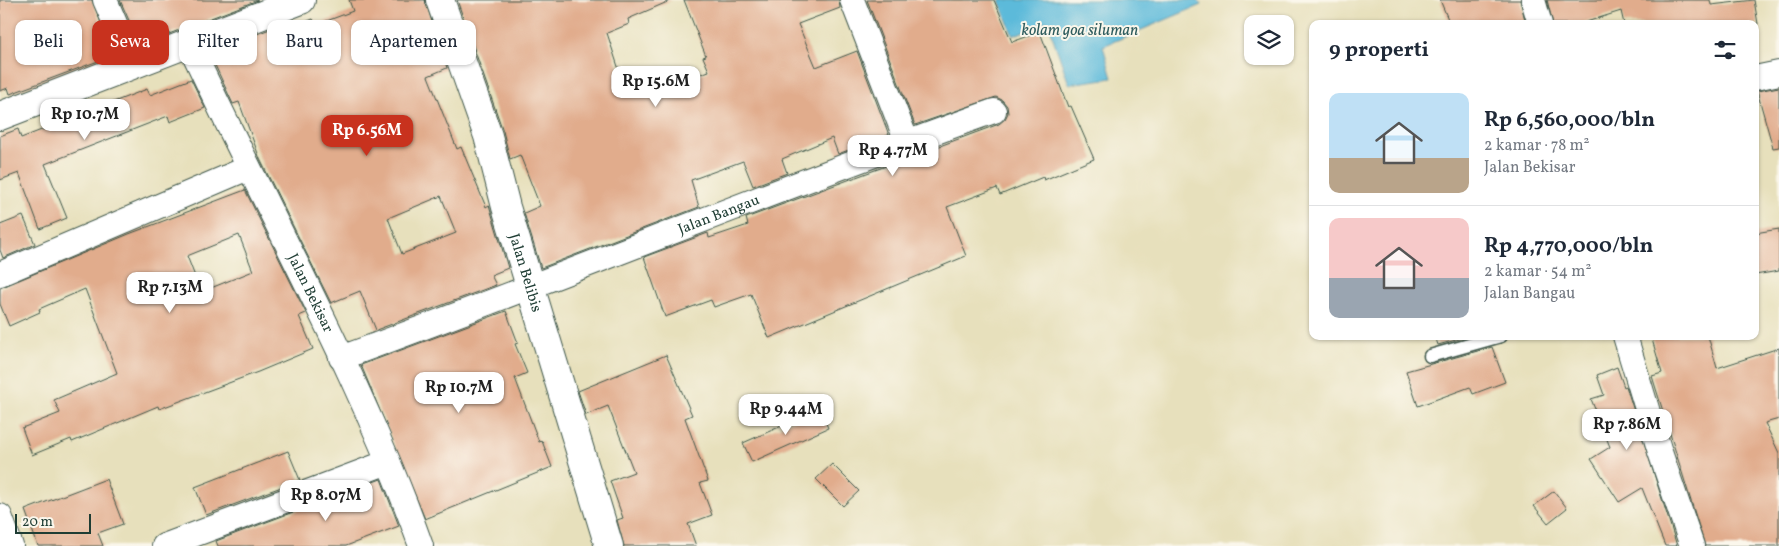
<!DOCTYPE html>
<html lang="id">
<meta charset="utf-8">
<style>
:root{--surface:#fff;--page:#f6f6f7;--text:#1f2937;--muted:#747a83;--line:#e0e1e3;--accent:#c8321e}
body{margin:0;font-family:Vollkorn,serif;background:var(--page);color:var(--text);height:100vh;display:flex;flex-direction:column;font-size:19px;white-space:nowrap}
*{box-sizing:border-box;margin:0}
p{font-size:16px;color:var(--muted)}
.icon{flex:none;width:28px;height:28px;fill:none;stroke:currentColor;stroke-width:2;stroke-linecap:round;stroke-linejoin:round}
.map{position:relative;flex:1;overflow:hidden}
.panel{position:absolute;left:1309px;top:20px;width:450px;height:320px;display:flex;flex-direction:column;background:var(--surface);border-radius:10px;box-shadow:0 1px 4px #0004}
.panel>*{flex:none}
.hud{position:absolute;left:15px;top:20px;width:475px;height:45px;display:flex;gap:10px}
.controls{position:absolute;left:1244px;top:15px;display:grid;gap:10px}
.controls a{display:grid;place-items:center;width:50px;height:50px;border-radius:10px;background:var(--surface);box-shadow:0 1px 4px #0004;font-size:25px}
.scale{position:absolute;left:15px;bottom:12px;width:76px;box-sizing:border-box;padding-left:5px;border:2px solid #1f3d34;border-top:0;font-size:14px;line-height:18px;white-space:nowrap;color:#1f3d34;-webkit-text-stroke:4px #fbf7ec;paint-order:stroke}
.price{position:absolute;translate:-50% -42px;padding:0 11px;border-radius:10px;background:#fff;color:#222;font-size:16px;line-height:32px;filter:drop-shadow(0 1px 2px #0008)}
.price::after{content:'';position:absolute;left:50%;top:30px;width:15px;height:11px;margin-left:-8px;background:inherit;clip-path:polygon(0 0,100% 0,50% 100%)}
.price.selected{background:var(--accent);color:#fff}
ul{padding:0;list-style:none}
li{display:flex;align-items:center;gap:15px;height:125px;padding:0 20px}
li+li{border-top:1px solid var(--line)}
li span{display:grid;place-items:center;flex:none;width:140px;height:100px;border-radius:10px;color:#555}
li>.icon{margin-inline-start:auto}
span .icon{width:60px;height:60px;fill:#fffc;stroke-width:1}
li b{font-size:21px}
h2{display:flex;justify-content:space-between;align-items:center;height:60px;padding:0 20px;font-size:21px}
.chip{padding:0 18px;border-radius:10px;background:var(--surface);box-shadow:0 1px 4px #0004;font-size:18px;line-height:45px}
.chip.selected{background:var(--accent);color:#fff}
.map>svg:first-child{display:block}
.water{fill:#5cbada;stroke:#3e7c87}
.building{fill:#e1ac8c;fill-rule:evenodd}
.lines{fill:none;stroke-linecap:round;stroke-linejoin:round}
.service-casing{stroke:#3d5548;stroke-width:15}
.minor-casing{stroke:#3d5548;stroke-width:26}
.tertiary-casing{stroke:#3d5548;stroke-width:30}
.service{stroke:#fff;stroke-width:12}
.minor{stroke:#fff;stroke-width:24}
.tertiary{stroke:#fff;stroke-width:28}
.labels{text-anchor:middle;stroke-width:4;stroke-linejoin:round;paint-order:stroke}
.street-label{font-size:15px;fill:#1f3d34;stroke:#fbf7ec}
.water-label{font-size:16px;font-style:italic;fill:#2e5c5e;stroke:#fbf7ec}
</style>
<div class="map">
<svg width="1779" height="546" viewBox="0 0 1779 546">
<rect width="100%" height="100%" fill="#fbf7ec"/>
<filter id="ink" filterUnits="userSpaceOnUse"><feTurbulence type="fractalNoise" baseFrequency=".02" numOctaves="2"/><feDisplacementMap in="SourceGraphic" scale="10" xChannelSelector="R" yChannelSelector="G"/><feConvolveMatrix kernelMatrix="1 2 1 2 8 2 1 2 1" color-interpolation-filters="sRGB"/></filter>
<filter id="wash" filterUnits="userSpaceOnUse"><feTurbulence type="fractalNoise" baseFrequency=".0096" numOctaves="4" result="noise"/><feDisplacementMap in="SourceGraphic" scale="20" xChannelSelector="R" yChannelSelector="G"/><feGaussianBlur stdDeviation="1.12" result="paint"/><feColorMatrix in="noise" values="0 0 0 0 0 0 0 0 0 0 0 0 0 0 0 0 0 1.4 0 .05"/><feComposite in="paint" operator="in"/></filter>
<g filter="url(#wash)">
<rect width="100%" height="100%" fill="#e7e0bc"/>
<path class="water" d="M999,0H1198L1201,5L1103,46L1112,78L1069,84L1047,21L1013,36Z"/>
<g id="blocks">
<g class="building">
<path d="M0,0H92L114,55L10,94L8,88L0,91Z"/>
<path d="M120,0H258L140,45Z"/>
<path d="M349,0H425L447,68L428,76L457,149L461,147L486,207L489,205L508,268L491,275L496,285L376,330L360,291L331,303L260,159L239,102L233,104L209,52L270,29L272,35L313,19L316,25L353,11ZM441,196L456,233L402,254L388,218Z"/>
<path d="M457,0H672L628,19L629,24L607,33L622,79L641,73L642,76L657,71L662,88L709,71L703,57L706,56L684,0H839L840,8L798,24L816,67L857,51L889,135L838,154L832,138L782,159L787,173L753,186L743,161L691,180L699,207L541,268L524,213L540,206L520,155L510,159L503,131Z"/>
<path d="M867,0H994L1012,42L1040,32L1068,107L1071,106L1094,159L1044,180L1043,177L1000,195L997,188L947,207L966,256L769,338L751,294L714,307L711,300L665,317L644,257L708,233L709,238L748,225L746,218L999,124L1005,119L1008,113L1007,106L1002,100L996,97L915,125Z"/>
<path d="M1440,0H1520L1526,24H1450Z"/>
<path d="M1547,0H1710L1711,5L1754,0L1758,24H1624L1621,11L1580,24H1553Z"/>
<path d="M191,79L205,108L170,122L168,116L45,164L67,218L40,229L19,173L0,180V136L18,129L21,138L147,89L150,95Z"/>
<path d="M1779,87V147L1773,148L1757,91Z"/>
<path d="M245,190L306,313L299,316L313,349L258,372L159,409L158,406L72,442L71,439L32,455L22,428L60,413L54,400L117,373L85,289L39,309L40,312L9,326L0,304V288L129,234ZM239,235L253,271L201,292L187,256Z"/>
<path d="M23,216L35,244L3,258L0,250V225Z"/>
<path d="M1779,229V271L1755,275V233Z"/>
<path d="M506,311L518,343L515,344L527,373L515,378L539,442L542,441L552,467L425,519L361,365Z"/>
<path d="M1435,336H1470L1438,345Z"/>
<path d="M1651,336H1708L1717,368L1779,348V419L1765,423L1779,453V546H1705L1652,376L1662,373Z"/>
<path d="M1492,347L1505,382L1473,394L1470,387L1418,406L1406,371Z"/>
<path d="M666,355L692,415L685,418L708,481L700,483L712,515L688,524L696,546H624L617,520L623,518L610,481L634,472L608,406L586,415L578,391Z"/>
<path d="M1617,367L1624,387L1626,386L1677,546H1665L1642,488L1619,502L1591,459L1610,447L1591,399L1604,395L1597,375Z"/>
<path d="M820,409L828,428L752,462L743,443Z"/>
<path d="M288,451L300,480L206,515L195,487Z"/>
<path d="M832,464L859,491L843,506L816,479Z"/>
<path d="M106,479L123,524L98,533L103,546H38L25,510Z"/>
<path d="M381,479L399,526L346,546H218L216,541Z"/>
<path d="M1554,491L1567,508L1548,523L1534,506Z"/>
</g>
</g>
</g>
<g filter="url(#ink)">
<use href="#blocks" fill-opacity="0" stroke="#3d5548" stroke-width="1"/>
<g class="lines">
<g class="service-casing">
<path id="service" d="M1430,356L1501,336"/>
</g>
<g class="minor-casing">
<g id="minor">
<path d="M105,0L133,65"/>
<path d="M852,0L907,142"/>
<path d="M1533,0L1540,24"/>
<path id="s1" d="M189,43C266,210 359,372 421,546"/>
<path d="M1755,78L1779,73"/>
<path d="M0,274L248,168"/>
<path d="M1625,336L1660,452L1692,546"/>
<path id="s2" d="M341,358C560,278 775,189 994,111"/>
<path d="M0,516L11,546"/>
<path d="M164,546L388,462"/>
</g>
</g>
<g class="tertiary-casing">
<g id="tertiary">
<path id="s3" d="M440,0L488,136L506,207L609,546"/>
<path d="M0,116L301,0"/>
</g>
</g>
<use href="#service" class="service"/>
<use href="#minor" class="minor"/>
<use href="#tertiary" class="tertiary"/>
</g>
</g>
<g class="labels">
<g class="street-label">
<text dy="5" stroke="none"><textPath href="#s2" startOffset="404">Jalan Bangau</textPath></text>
<text dy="5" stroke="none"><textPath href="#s3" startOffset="286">Jalan Belibis</textPath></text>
<text dy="5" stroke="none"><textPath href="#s1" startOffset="278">Jalan Bekisar</textPath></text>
</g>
<g class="water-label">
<text x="1080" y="35">kolam goa siluman</text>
</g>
</g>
</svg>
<div class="controls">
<a><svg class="icon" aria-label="layers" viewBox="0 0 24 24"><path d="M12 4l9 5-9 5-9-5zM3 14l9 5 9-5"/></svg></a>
</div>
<div class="scale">20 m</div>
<b class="price" style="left:656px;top:108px">Rp 15.6M</b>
<b class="price" style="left:85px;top:141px">Rp 10.7M</b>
<b class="price selected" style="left:367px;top:157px">Rp 6.56M</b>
<b class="price" style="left:893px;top:177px">Rp 4.77M</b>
<b class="price" style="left:170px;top:314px">Rp 7.13M</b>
<b class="price" style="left:459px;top:414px">Rp 10.7M</b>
<b class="price" style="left:786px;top:436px">Rp 9.44M</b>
<b class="price" style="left:1627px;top:451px">Rp 7.86M</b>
<b class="price" style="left:326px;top:522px">Rp 8.07M</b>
<div class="hud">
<a class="chip">Beli</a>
<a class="chip selected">Sewa</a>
<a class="chip">Filter</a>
<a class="chip">Baru</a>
<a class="chip">Apartemen</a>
</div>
<section class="panel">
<h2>9 properti<svg class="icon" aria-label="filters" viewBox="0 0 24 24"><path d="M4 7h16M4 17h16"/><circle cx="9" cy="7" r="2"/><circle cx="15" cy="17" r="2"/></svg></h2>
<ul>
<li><span style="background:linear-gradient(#bfe0f5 65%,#b9a48a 0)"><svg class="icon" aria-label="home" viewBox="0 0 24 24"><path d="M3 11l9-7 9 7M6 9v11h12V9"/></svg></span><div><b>Rp 6,560,000/bln</b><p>2 kamar · 78 m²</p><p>Jalan Bekisar</p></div></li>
<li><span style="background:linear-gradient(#f6c9c9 60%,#9aa5b1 0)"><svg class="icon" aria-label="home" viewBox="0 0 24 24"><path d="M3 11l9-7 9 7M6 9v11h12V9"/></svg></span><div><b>Rp 4,770,000/bln</b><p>2 kamar · 54 m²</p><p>Jalan Bangau</p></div></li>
</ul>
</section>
</div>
